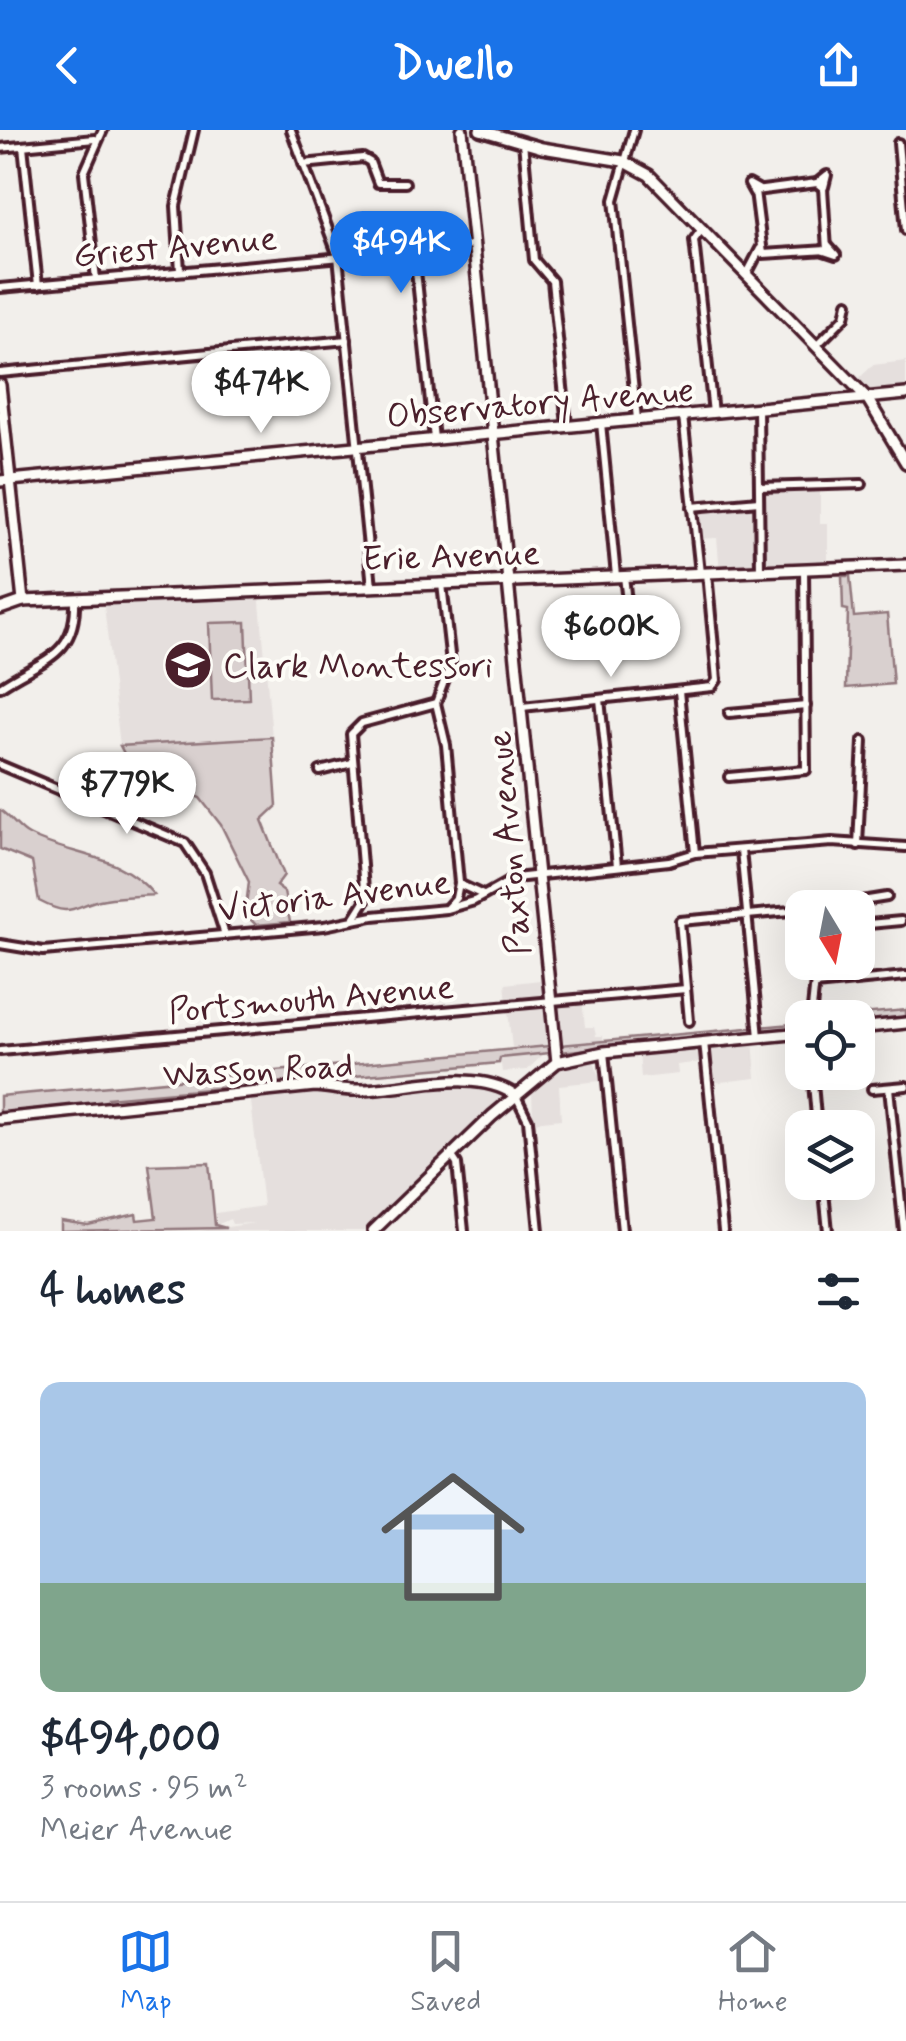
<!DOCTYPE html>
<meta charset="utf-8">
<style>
:root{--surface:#fff;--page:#f2f2f3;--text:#1f2937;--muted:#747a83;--line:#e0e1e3;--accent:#1a73e8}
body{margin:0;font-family:Mynerve,sans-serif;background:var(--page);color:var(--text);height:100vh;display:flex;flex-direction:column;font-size:38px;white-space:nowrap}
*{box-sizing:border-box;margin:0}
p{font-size:32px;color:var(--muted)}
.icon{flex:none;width:55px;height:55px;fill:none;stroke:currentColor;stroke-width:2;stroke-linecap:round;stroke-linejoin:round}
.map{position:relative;height:1101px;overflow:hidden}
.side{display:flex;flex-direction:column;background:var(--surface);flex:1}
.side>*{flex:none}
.needle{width:65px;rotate:170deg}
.controls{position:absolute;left:785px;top:760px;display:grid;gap:20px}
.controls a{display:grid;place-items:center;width:90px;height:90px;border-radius:20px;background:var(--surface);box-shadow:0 10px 40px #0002;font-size:50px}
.price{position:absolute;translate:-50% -85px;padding:0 22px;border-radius:35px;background:#fff;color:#222;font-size:32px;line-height:65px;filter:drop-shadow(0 2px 5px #0008)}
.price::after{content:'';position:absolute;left:50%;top:60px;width:30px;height:22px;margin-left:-15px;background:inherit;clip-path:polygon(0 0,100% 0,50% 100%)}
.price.on{background:var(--accent);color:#fff}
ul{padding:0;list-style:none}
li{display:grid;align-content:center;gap:20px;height:530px;padding:0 40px}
li span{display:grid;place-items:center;height:310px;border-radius:20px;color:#555}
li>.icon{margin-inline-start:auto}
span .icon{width:180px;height:180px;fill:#fffc;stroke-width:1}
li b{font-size:42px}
h2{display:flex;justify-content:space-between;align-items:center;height:120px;padding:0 40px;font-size:42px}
header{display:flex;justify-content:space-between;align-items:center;height:130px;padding:0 40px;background:var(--accent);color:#fff;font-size:45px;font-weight:800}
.menu{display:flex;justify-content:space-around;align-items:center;height:140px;border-top:2px solid var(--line);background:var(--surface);font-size:28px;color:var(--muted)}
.menu a{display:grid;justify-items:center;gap:5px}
.menu .on{color:var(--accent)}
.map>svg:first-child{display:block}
.built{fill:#e5dfdd}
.green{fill:#d9d0cf;stroke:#92787d;stroke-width:2.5}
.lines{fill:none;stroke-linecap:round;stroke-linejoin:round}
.street-casing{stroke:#4a1f2b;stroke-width:14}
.secondary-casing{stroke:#4a1f2b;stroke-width:16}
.street{stroke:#fdfcf7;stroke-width:6}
.secondary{stroke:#fdfcf7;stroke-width:9}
.labels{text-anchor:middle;stroke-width:8;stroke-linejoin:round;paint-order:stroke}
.street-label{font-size:35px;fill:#4a1f2b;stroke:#fdfcf7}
.poi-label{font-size:35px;fill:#4a1f2b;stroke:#fdfcf7;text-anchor:start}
</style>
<header><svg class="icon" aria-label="back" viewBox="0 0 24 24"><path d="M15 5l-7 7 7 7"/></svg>Dwello<svg class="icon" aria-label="share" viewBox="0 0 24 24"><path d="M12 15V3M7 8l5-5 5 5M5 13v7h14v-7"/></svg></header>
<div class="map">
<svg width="906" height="1101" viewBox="0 0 906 1101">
<rect width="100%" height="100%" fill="#f2efeb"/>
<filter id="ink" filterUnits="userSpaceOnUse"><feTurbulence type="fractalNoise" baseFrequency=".01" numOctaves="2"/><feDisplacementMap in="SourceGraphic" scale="20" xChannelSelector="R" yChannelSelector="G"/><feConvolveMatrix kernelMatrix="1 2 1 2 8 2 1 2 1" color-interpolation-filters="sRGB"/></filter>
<g filter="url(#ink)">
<g class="built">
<path d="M906,231V264L867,268L853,254L873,235Z"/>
<path d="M820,355V393H828V438L720,442L717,408L696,409L692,377L758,371L759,357Z"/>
<path d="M259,461L272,607L120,616L103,467Z"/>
<path d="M549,849L551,872L582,869L585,897H594L596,906H603V916L546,922L527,940L502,942L499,920L512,918L505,854Z"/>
<path d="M753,910L756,948L712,953L709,931L677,935L678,944L641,948L639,921Z"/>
<path d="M594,931L600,951L559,955L561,989L533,992L532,961L543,949L574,933Z"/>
<path d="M478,951L515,965L373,1101H201L254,1093L232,1094L230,1089L217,1095L216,1083L263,1076L250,963Z"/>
</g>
<g class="green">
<path d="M842,446H850L854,487L887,484L893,554L846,558L848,480L843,479Z"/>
<path d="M246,492L249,569L212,570L209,493Z"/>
<path d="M272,607L277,676L262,690L284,745L276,756L284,762L290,792L256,795L245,784L249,752L221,695L200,668L132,638L120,616Z"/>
<path d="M0,680C11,687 19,700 29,705C72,727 121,723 154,765C138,766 121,766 105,769C73,774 75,790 39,771L32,732L0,719Z"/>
<path d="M906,880V887L858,892V888L826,887Z"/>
<path d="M802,893V898L500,928L499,933L108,968V973L0,983V966Z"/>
<path d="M209,1033L215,1095L226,1098L61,1101V1091L88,1095L136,1084L137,1090L156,1088L149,1035Z"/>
</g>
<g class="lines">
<g class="street-casing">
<g id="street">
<path d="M291,0L338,126L372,456"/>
<path d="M634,0L614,70L637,289"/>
<path d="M523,12L534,130L552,151L567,295"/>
<path d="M898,13L906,100"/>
<path d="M23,16L38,155"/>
<path d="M0,18L95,9"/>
<path d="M303,34L363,28L370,32L378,53H405"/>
<path d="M817,53L823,58L827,120L763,124L755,61Z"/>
<path d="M817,53L827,45L824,57"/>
<path d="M754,63L749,54L758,59"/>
<path d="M702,99L694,110L713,283"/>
<path d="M824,121L836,125L828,116"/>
<path d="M414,122L434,309"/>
<path d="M180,141L176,76L194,0"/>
<path d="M747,144L760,119"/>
<path d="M96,149L84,43L103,0"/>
<path d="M0,158L474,115"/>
<path d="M816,216L845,187L848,173"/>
<path d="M0,243L347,210"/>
<path d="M758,278L760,441"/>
<path d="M683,286L700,443"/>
<path d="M601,293L616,446"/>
<path d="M759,357L862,354"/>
<path d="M692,377L759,371"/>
<path d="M624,446L630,498"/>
<path d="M442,454L451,533L436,573L446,615L459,753L456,768L447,778"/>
<path d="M0,557C41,529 77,528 75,469"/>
<path d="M679,561L695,723"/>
<path d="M600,569L617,736"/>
<path d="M522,577L712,557L717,550L707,443"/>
<path d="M729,583L806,576"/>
<path d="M0,635L185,713L205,743L225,805"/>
<path d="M320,641L352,633"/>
<path d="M729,647L806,640L804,439"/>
<path d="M858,715L863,611"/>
<path d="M741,720L759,907"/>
<path d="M459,754L483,765"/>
<path d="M819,778L887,767"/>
<path d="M353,790L365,771L351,604L362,593L436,573"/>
<path d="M858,795L901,791"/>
<path d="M0,814L43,821L324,796L373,786L446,779L474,771L515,748L669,731L695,723L832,712L906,717"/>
<path d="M815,855L906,846"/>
<path d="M811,888L817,832"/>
<path d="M689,891L680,791L802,780"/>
<path d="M704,912L723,1101"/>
<path d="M0,921L686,859"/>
<path d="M604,922L622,1101"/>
<path d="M812,942L817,998"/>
<path d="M889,958L904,1101"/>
<path d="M872,959L906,956"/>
<path d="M516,966L528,990L539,1101"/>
<path d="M451,1025L457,1034L464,1101"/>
<path d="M823,1052L828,1101"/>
</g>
</g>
<g class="secondary-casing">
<g id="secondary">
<path d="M462,0L557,932"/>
<path d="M480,0L542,18L623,31L649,45L867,268L906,333"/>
<path d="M0,255L23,471"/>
<path d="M0,351L906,264"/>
<path d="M0,479L23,471L906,435"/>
<path d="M858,898L906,893"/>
<path d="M0,989L315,956C331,957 346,961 362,960C409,959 475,937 515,965"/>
<path d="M373,1101L492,986L557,932L604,922L802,903"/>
</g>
</g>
<use href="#street" class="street"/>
<use href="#secondary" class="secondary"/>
</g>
</g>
<defs>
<g id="school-disc" transform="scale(2.5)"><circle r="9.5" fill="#4a1f2b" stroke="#fdfcf7"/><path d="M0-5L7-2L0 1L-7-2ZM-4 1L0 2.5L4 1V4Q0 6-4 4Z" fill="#fff"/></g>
</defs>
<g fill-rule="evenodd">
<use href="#school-disc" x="188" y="535"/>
</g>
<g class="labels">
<g class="street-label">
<text transform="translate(175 116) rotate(-5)" y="12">Griest Avenue</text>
<text transform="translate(540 272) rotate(-5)" y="12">Observatory Avenue</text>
<text transform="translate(451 425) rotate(-2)" y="12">Erie Avenue</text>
<text transform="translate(508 713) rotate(-95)" y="12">Paxton Avenue</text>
<text transform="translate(334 765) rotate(-7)" y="12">Victoria Avenue</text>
<text transform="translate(311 868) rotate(-5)" y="12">Portsmouth Avenue</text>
<text transform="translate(258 939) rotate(-3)" y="12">Wasson Road</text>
</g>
<g class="poi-label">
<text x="223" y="547">Clark Montessori</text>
</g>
</g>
</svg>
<div class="controls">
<a><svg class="needle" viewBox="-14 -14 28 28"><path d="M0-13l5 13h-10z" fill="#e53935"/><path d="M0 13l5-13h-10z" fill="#747a83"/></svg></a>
<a><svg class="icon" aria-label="locate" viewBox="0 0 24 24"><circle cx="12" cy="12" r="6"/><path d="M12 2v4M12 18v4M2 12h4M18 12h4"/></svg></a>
<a><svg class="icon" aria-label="layers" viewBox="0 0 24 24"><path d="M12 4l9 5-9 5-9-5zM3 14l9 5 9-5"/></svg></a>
</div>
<b class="price on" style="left:401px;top:166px">$494K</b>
<b class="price" style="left:261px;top:306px">$474K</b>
<b class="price" style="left:611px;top:550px">$600K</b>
<b class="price" style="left:127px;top:707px">$779K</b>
</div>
<section class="side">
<h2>4 homes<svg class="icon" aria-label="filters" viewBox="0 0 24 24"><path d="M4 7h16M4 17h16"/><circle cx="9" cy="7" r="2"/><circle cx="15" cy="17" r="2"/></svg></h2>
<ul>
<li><span style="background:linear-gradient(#a9c7e8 65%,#7fa58c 0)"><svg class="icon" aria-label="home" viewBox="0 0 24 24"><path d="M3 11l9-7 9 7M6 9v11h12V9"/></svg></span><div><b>$494,000</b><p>3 rooms · 95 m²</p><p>Meier Avenue</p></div></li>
</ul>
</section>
<nav class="menu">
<a class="on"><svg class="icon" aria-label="map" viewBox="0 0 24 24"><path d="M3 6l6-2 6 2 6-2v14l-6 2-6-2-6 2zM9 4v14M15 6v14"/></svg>Map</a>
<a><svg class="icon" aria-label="saved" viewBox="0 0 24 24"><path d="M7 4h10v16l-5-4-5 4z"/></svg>Saved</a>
<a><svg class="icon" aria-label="home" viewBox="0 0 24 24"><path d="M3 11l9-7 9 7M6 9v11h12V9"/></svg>Home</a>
</nav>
